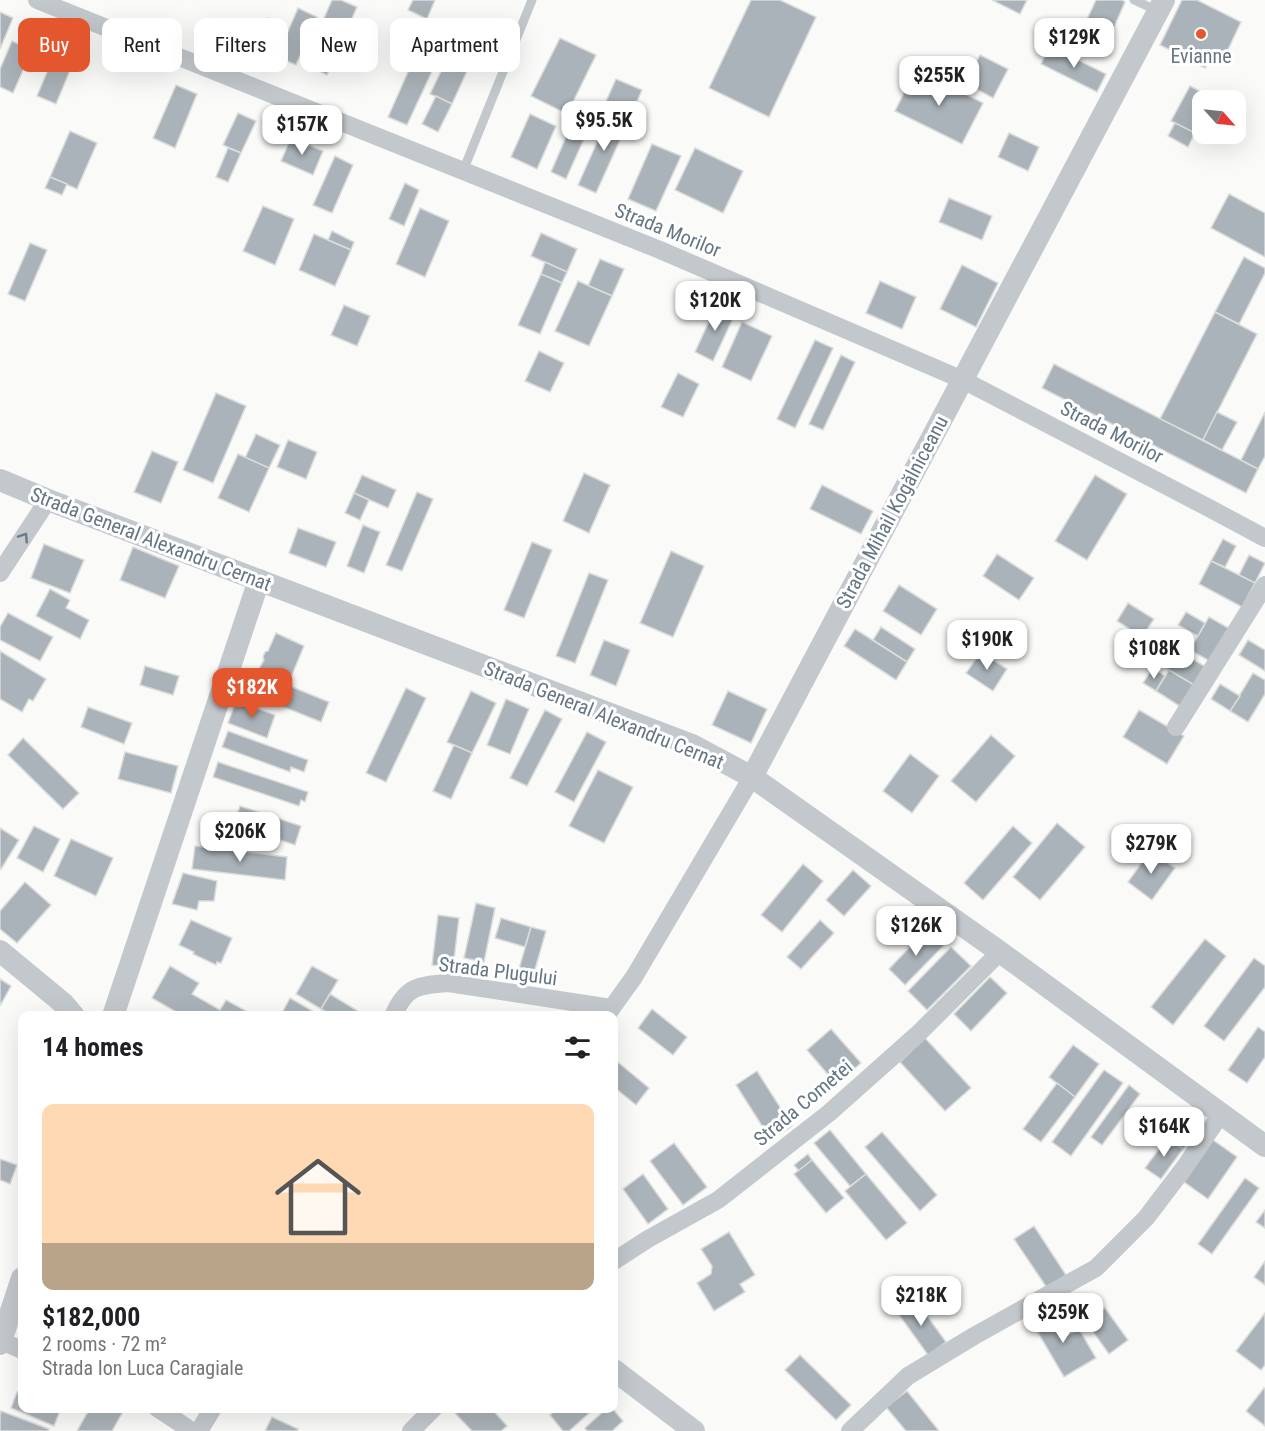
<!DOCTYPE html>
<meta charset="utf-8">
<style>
:root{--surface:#fff;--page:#f2f2f2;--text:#202124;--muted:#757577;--line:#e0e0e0;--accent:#e4572e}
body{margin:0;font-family:"Roboto Condensed",sans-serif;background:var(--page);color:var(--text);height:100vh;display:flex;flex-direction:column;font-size:22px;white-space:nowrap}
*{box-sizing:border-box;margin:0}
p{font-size:20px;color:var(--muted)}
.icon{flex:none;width:33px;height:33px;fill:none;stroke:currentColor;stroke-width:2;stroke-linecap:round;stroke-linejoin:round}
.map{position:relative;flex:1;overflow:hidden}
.drawer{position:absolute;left:18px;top:1011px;width:600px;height:402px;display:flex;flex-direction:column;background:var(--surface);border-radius:12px;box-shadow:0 6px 24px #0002}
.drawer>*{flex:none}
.guide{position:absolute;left:18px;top:18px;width:600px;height:54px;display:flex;gap:12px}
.needle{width:39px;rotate:117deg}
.fabs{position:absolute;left:1192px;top:90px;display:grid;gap:12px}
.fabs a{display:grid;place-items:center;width:54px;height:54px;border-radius:12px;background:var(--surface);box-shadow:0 6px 24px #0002;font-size:30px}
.price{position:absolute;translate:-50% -51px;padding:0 14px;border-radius:12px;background:#fff;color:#222;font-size:20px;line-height:39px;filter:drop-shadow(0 2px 3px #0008)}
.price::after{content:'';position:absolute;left:50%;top:36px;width:18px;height:14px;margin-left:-9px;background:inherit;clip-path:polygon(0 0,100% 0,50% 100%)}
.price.active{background:var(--accent);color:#fff}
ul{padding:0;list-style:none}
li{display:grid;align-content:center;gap:12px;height:318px;padding:0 24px}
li+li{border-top:2px solid var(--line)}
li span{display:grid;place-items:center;height:186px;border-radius:12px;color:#555}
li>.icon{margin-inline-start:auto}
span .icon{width:108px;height:108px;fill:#fffc;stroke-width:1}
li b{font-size:26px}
h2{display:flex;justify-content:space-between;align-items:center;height:72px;padding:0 24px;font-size:26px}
.pill{padding:0 21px;border-radius:12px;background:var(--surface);box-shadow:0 6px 24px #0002;font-size:21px;line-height:54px}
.pill.active{background:var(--accent);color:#fff}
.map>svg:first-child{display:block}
.building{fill:#aab3b9;stroke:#dcdcda;stroke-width:1.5}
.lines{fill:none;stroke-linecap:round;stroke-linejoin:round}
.service{stroke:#c3c8cc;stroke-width:9}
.minor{stroke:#c3c8cc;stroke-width:18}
.tertiary{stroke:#c3c8cc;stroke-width:22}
.oneway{stroke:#6a7a87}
.poi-dot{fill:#e4572e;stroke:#fff;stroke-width:2}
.labels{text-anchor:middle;stroke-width:6;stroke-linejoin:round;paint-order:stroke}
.poi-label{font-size:20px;fill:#657683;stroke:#fff}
.street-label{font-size:20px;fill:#657683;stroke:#fff}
</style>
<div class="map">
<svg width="1265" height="1431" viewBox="0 0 1265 1431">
<rect width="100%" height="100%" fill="#fafaf8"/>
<g class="building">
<path d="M332,0H341L357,7L327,75L304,64Z"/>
<path d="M413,0H435L427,19L408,10Z"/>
<path d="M751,0H780L816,17L769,117L709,88Z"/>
<path d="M992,0H1027L1020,14Z"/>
<path d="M1096,0H1122L1125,2L1108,41L1082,30Z"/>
<path d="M1182,0H1197L1241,22L1224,58L1213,53L1205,68L1160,45Z"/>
<path d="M298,8L317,17L296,65L277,57Z"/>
<path d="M0,12L13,18L0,49Z"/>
<path d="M267,18L283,25L266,65L250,58Z"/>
<path d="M62,36L81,44L56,104L37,96Z"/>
<path d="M560,38L596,55L567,114L531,96Z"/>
<path d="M12,41L32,50L13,93L0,87V69Z"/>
<path d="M420,45L440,54L407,125L388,117Z"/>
<path d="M1050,46L1106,74L1097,92L1041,64Z"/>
<path d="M980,55L1008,69L993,98L965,83Z"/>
<path d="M447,59L468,69L452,104L430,94Z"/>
<path d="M916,69L983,103L962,144L895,111Z"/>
<path d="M616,79L642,90L629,120L603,108Z"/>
<path d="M176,85L197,94L175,148L153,138Z"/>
<path d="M1190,86L1213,98L1212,100H1203V117L1195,133L1171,121Z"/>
<path d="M436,96L452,104L438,132L422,124Z"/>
<path d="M611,111L629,120L596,193L578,185Z"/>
<path d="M238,113L256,121L241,153L223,145Z"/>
<path d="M530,114L556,126L537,169L511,157Z"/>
<path d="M572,123L588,130L566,179L551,172Z"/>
<path d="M1175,123L1195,133L1188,147L1168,136Z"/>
<path d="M70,131L97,143L77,189L50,177Z"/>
<path d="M1009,133L1039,147L1028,171L998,157Z"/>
<path d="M291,138L323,151L313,175L281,161Z"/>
<path d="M652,144L681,156L656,211L628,199Z"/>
<path d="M228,148L241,153L228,182L216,177Z"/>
<path d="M695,148L743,171L723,213L675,190Z"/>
<path d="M335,156L353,165L332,213L313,205Z"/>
<path d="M50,177L67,184L62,195L45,188Z"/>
<path d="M405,183L419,190L404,226L389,219Z"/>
<path d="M1229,194L1265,213V257L1211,228Z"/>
<path d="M949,198L992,216L982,240L939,222Z"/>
<path d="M263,206L294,219L275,265L243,251Z"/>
<path d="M420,208L449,221L425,277L396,264Z"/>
<path d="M332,231L354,242L351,250L328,240Z"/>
<path d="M541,233L577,249L567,272L531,256Z"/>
<path d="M314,234L351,250L335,286L299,270Z"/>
<path d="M30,243L47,250L25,301L8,294Z"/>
<path d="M1244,257L1265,268V273L1239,324L1215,312Z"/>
<path d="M600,259L624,269L612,296L588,286Z"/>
<path d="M545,262L567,272L562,283L541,274Z"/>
<path d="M962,265L998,283L976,327L940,309Z"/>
<path d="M541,274L562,283L540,334L518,325Z"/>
<path d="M578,281L612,296L589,346L555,331Z"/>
<path d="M880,281L916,297L902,329L866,313Z"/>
<path d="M717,304L736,312L713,361L695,352Z"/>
<path d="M344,305L370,316L357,346L331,335Z"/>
<path d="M1215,312L1257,334L1203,440L1160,419Z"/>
<path d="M742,322L772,336L751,381L722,367Z"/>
<path d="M815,340L833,348L795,428L777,419Z"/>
<path d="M539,351L564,363L550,392L525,381Z"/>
<path d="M841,355L855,362L823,430L809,424Z"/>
<path d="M1054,364L1258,469L1246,493L1042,388Z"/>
<path d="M678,373L699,384L683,417L661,407Z"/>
<path d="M216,393L246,406L213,483L183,470Z"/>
<path d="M1217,412L1237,422L1222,450L1203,440Z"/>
<path d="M1265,412V456L1258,469L1241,460Z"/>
<path d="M256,434L280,445L269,468L245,458Z"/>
<path d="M288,440L317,452L306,479L277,467Z"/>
<path d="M152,451L178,462L161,503L134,492Z"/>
<path d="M238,454L269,468L249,512L218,498Z"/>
<path d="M584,473L610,485L589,533L563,521Z"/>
<path d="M362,475L396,490L388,508L354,493Z"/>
<path d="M1095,475L1127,494L1087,560L1055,541Z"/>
<path d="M822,485L873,511L861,534L810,509Z"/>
<path d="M417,492L433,499L402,571L386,565Z"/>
<path d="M354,493L369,500L360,520L345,513Z"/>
<path d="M363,525L380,532L364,573L347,566Z"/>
<path d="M298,528L336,542L326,567L289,553Z"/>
<path d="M1223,539L1236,546L1225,567L1211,561Z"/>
<path d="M532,542L552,550L524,618L504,610Z"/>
<path d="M44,544L84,560L70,593L31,578Z"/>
<path d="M133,547L179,566L165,598L120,580Z"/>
<path d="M671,551L704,566L673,637L640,623Z"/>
<path d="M997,554L1034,578L1019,600L983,576Z"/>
<path d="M1249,555L1265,563L1255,583L1239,575Z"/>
<path d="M1211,561L1255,583L1242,607L1199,584Z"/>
<path d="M589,573L608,580L575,663L556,656Z"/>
<path d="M899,585L937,609L921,635L883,611Z"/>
<path d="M50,589L70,600L66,608L89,620L80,639L36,616Z"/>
<path d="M1128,603L1154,619L1142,637L1117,621Z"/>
<path d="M1186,612L1205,623L1198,636L1178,625Z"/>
<path d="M8,613L53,637L40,661L0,640V627Z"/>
<path d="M1209,617L1232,630L1213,663L1190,650Z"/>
<path d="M881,627L915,649L907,662L873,640Z"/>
<path d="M855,629L907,662L896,680L844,646Z"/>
<path d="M276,633L304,646L289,682L259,669L264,660L263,657L265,652L268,651Z"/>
<path d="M604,640L630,650L616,686L590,675Z"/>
<path d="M1248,640L1265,650V671L1239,655Z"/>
<path d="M1170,646L1206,667L1194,685L1159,664Z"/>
<path d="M0,651L46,679L33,701L29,699L22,712L0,699Z"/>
<path d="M981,652L1007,669L993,691L966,673Z"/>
<path d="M145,666L179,676L173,695L140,685Z"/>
<path d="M1153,668L1165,676L1156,691L1143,683Z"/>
<path d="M1169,670L1194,685L1181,707L1156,691Z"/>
<path d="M255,672L329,702L321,722L247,692Z"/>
<path d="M1253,673L1265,680V694L1248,722L1230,711Z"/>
<path d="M1220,684L1240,696L1230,711L1211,699Z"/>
<path d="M406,688L426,698L386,782L366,773Z"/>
<path d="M471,691L496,703L472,753L447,742Z"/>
<path d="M728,691L767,709L751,743L712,725Z"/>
<path d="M506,699L529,709L510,754L487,745Z"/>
<path d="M236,701L275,715L267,738L228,723Z"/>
<path d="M88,707L132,723L124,744L81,727Z"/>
<path d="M545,710L562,719L527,786L510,778Z"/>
<path d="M1139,710L1184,736L1167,764L1123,737Z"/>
<path d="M228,731L308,760L304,772L291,767L290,772L222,747Z"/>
<path d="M587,732L606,742L574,802L555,792Z"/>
<path d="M991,735L1015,756L976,802L951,781Z"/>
<path d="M23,738L79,793L63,809L8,755Z"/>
<path d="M454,745L472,753L451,799L433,791Z"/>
<path d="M125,752L178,766L171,793L118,779Z"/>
<path d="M910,754L939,776L912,813L883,791Z"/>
<path d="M218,762L308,792L305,802L301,800L299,806L213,777Z"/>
<path d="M598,770L633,787L604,843L569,826Z"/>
<path d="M240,806L277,818L269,843L231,831Z"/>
<path d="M277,818L301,826L295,845L271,837Z"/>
<path d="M1057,823L1085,847L1040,900L1013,877Z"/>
<path d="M34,826L60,839L43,872L17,858Z"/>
<path d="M1013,826L1032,843L983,900L964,883Z"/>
<path d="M0,828L19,840L1,869L0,868Z"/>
<path d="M71,839L113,858L96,896L54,876Z"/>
<path d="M195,846L287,857L285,880L192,869Z"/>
<path d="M1150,851L1175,868L1152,900L1128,882Z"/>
<path d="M803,864L823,881L782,932L761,915Z"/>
<path d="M853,870L871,886L844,916L826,900Z"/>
<path d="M183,873L217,881L214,901H199L197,910L172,904Z"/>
<path d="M25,882L51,905L17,943L0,929V911Z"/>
<path d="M476,903L495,908L484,962L464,958Z"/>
<path d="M438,915L459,918L453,968L432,965Z"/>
<path d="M501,918L531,927L525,947L495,938Z"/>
<path d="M191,920L232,938L221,963L217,962L216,965L193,954L194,952L179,945Z"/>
<path d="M820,920L834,933L801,969L787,957Z"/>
<path d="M531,927L546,931L532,980L517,976Z"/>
<path d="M927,929L944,945L905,985L889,969Z"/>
<path d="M1205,939L1226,956L1173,1025L1151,1007Z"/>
<path d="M951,947L971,966L927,1010L908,991Z"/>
<path d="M1254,958L1265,966V987L1224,1041L1204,1026Z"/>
<path d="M170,966L199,983L192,994L220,1010L226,1000L248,1012L246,1016H183L152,998Z"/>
<path d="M312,966L338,980L321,1009L296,994Z"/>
<path d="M990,977L1007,993L971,1031L954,1014Z"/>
<path d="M0,979L11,986L0,1006Z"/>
<path d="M330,994L366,1016H333L321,1009Z"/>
<path d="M290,998L321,1016H285L282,1013Z"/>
<path d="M652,1009L687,1037L673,1055L638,1028Z"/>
<path d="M1258,1027L1265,1032V1057L1247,1083L1228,1070Z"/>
<path d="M831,1029L861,1063L836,1084L807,1050Z"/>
<path d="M925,1038L971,1088L945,1111L900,1062Z"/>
<path d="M1073,1045L1099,1064L1075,1097L1049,1077Z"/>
<path d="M614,1059L649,1088L636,1105L614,1087Z"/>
<path d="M1104,1070L1123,1083L1071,1156L1052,1142Z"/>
<path d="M757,1071L792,1126L771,1140L736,1085Z"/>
<path d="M1057,1083L1075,1097L1041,1142L1023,1129Z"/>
<path d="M1129,1085L1140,1094L1102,1145L1091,1137Z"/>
<path d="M1168,1110L1196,1131L1183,1149L1154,1129Z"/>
<path d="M830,1130L866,1174L850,1186L814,1143Z"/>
<path d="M882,1132L937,1195L920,1211L865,1147Z"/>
<path d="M1167,1138L1183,1149L1161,1179L1145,1168Z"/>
<path d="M1213,1140L1237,1157L1208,1199L1184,1182Z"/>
<path d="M674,1143L707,1187L683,1205L650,1161Z"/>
<path d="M808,1154L812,1160L799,1171L794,1165Z"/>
<path d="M0,1159L17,1165L10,1184L0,1180Z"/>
<path d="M812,1160L844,1198L826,1213L794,1174Z"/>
<path d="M643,1174L668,1209L648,1224L623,1189Z"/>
<path d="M866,1174L907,1223L886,1240L845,1191Z"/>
<path d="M1245,1178L1259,1188L1212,1254L1198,1244Z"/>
<path d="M1265,1210V1228L1256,1222Z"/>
<path d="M1034,1226L1066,1275L1047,1288L1014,1239Z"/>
<path d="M729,1232L755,1275L740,1284L745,1292L714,1311L697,1283L711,1274L712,1266L701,1249Z"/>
<path d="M1265,1261V1285L1254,1277Z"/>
<path d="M915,1299L946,1342L928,1355L897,1312Z"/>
<path d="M1105,1308L1128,1340L1109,1354L1086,1322Z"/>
<path d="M1048,1309L1064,1337L1079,1329L1096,1358L1064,1377L1030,1319Z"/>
<path d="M1265,1313V1365L1261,1370L1236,1351Z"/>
<path d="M800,1355L851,1405L836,1420L785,1370Z"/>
<path d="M1264,1388L1265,1389V1426L1246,1411Z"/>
<path d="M907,1391L939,1431H906L886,1407Z"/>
<path d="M17,1392L22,1394V1408H61L54,1426L11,1408Z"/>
<path d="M90,1408H125L112,1431H77Z"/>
<path d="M457,1408H491L507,1426L501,1431H472L454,1412Z"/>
<path d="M557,1408H595L569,1431H563L550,1415Z"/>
<path d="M607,1408H612L623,1421L612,1431H587L585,1428Z"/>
<path d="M1,1411L49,1429L48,1431H0V1415Z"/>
<path d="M272,1417L298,1429L297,1431H265Z"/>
</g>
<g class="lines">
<g class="service">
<path d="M1134,0L1158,11"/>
<path d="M463,171L532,0"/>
</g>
<g class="minor">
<path d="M37,0L660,250L963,380L1209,508L1265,538"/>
<path d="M0,573L48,500"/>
<path d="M1176,727L1265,585"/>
<path d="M393,1016C406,986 418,985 448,983L611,1008"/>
<path d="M606,1016L634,977L752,777"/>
<path d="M614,1261L648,1239L718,1200L829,1113L919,1033L1000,952"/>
<path d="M1,1341L22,1350"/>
<path d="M157,1408L183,1425L191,1431"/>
<path d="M199,1431L213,1408"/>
<path d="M411,1431L434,1408"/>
<path d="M850,1431L908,1376L974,1336L1096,1268L1146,1218L1184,1168L1221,1114"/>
</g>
<g class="tertiary">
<path d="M0,480L48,500L692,745L752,777L1000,952L1265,1146"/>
<path d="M752,777L1164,0"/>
<path d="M0,951L64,1004L74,1016"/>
<path d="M113,1016L259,580"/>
<path d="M0,1344L22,1278"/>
<path d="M614,1370L694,1431"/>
</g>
</g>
<defs><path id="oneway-chevron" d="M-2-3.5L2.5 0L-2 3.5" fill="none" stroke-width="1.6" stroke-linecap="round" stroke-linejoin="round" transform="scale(1.5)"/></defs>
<use class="oneway" href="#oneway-chevron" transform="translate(24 537) rotate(-57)"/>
<circle class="poi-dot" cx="1201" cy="34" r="6"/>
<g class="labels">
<g class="poi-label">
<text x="1201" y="63">Evianne</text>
</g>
<g class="street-label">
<text transform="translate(668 230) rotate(22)" y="7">Strada Morilor</text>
<text transform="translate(1112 432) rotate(27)" y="7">Strada Morilor</text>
<text transform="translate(892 512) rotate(-62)" y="7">Strada Mihail Kogălniceanu</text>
<text transform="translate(151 539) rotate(21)" y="7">Strada General Alexandru Cernat</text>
<text transform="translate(604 715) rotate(22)" y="7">Strada General Alexandru Cernat</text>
<text transform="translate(498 971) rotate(7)" y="7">Strada Plugului</text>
<text transform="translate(803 1103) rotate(-40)" y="7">Strada Cometei</text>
</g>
</g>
</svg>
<div class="fabs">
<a><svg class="needle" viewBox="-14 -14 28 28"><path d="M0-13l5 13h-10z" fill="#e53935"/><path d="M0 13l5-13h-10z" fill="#757577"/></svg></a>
</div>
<b class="price" style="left:1074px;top:69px">$129K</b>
<b class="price" style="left:939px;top:107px">$255K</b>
<b class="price" style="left:604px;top:152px">$95.5K</b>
<b class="price" style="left:302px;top:156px">$157K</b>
<b class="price" style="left:715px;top:332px">$120K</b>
<b class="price" style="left:987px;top:671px">$190K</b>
<b class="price" style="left:1154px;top:680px">$108K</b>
<b class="price active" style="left:252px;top:719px">$182K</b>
<b class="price" style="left:240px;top:863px">$206K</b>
<b class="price" style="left:1151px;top:875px">$279K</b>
<b class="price" style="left:916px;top:957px">$126K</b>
<b class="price" style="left:1164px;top:1158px">$164K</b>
<b class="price" style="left:921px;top:1327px">$218K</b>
<b class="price" style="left:1063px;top:1344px">$259K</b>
<div class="guide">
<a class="pill active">Buy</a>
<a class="pill">Rent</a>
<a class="pill">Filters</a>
<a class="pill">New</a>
<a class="pill">Apartment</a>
</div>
<section class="drawer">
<h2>14 homes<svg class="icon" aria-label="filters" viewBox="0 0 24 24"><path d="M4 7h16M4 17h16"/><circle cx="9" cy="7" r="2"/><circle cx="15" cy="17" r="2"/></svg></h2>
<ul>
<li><span style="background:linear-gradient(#ffd9b3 75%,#b9a48a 0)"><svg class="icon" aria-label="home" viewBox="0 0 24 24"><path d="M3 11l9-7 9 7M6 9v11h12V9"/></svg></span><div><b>$182,000</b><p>2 rooms · 72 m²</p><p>Strada Ion Luca Caragiale</p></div></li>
</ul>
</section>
</div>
